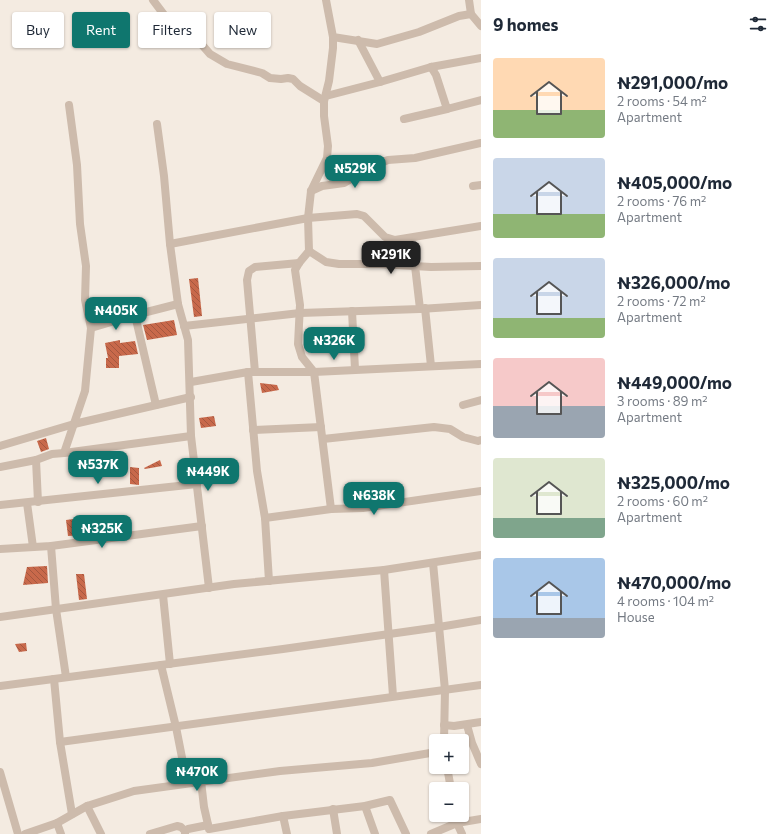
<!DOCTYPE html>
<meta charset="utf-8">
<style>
:root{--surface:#fff;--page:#f6f6f7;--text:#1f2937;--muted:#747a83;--accent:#0f766e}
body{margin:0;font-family:Commissioner,sans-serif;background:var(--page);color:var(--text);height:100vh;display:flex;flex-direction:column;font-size:15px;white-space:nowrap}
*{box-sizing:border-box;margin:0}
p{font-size:13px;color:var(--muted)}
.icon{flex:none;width:22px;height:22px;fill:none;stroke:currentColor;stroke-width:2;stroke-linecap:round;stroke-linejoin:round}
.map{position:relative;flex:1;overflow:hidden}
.details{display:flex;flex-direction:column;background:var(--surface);width:300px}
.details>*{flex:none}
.banner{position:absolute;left:12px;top:12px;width:380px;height:36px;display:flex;gap:8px}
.tools{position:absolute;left:429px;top:734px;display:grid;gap:8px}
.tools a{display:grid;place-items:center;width:40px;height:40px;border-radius:4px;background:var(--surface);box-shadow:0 1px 3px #0004;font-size:20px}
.price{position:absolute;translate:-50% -34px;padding:0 9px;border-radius:8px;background:var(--accent);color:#fff;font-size:13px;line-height:26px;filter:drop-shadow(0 1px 2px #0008)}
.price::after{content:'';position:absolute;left:50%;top:24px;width:12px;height:9px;margin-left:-6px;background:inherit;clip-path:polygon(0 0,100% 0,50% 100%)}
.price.current{background:#222;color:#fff}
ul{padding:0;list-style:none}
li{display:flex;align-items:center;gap:12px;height:100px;padding:0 12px}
li span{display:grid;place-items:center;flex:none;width:112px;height:80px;border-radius:4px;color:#555}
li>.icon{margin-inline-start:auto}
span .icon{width:48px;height:48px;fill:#fffc;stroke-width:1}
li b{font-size:17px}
h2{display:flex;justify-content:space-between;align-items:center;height:48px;padding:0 12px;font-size:17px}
.chip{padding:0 14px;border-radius:4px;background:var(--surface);box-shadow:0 1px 3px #0004;font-size:14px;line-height:36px}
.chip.current{background:var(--accent);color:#fff}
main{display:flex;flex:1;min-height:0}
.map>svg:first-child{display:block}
.building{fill:url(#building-back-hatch)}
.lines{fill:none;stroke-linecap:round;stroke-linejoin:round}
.street{stroke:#cdbbac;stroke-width:8}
</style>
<main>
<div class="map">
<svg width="481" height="834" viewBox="0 0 481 834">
<defs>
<pattern id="building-back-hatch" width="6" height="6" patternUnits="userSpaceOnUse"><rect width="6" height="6" fill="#c8694b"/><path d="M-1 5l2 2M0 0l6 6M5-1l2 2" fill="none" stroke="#a4573f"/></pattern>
</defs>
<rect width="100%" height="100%" fill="#f4ebe1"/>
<g class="building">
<path d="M198,278L202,316L194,317L189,279Z"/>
<path d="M174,320L177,335L147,340L143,325Z"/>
<path d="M120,340V343L135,341L138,354L119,356V368H106V358H108L105,343Z"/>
<path d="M260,383L277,385L279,390L262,393Z"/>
<path d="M214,416L216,426L201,428L199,418Z"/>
<path d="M46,438L49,449L41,452L37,441Z"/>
<path d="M119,454L122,469L115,471L112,455Z"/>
<path d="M160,460L162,466L145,469L144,468Z"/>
<path d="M130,467L139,468V485L130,484Z"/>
<path d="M81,518L83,535L68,536L66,520Z"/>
<path d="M47,566L48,583L23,585L27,567Z"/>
<path d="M76,574H84L87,599L79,600Z"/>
<path d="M26,643L27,651L19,652L15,644Z"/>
</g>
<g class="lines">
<g class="street">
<path d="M153,0L165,16L176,25L196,38L210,54L227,64L262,73L270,78L281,79L288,78L293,79L300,86L324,101"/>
<path d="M326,0L333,37L377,44L419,32L459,16L471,14"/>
<path d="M469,0L471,14L481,26"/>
<path d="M358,40L380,82L431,67L481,58"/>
<path d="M431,67L436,75L447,109L481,100"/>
<path d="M326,96L380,82"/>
<path d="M404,119L447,109"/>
<path d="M157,124L164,176L170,244L178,304L188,340L191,436L209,588"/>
<path d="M473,186L481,185"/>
<path d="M311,191L322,186L344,183L373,166L388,160L415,158L481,143"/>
<path d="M170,244L308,218L357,214L364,216L385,237L395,240L481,226"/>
<path d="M309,251L326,262L339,264H379L431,267L481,266"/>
<path d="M415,266L420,309"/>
<path d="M425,308L431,366"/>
<path d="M352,311L355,369"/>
<path d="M184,326L300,313L420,309L481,305"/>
<path d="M91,328L135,315"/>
<path d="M248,372L257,471L265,518L269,581"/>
<path d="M255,372L247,280L249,271L255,267L299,263"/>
<path d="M191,382L248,372H314L481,364"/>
<path d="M156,405L135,315L178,304"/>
<path d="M463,405L481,400"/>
<path d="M253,430L321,427"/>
<path d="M323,439L434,427L450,429L463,437L478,441L481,440"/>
<path d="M0,446L74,424L191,397"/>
<path d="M64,453L191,436"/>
<path d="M0,467L36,460"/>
<path d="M38,502L36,460L52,454L64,453L85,391L91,328L85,300L86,266L80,224L77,165L69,105"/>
<path d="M27,503L33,547"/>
<path d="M0,505L197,484"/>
<path d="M331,509L314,372L302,357L298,344L300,305L295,270L299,263L309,251L308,218L311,191L327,158L328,146L324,116V101L329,81L333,48V37"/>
<path d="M265,518L331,509L363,508L481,491"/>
<path d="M51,546L56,609L66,677"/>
<path d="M0,549L51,546L202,526"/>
<path d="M433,563L445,690L444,741"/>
<path d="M384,570L393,696"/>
<path d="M163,595L170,664"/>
<path d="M0,617L234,584L384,570L481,555"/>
<path d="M161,665L176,727L187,783"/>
<path d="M54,679L60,742L72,814"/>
<path d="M0,686L283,649L439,627L481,620"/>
<path d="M444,725L454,726L481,722"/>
<path d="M467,725L472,743L481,764"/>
<path d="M60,742L481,685"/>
<path d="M447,767L451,789"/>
<path d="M0,772L18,834"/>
<path d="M201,781L204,807L209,829L283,816L365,806L390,800L406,834"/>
<path d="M87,806L101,834"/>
<path d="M365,806L375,834"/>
<path d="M333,809L337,834"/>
<path d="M456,815L457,823L462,834"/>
<path d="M283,816L287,834"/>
<path d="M57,823L61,834"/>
<path d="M25,834L57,823L87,806L134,791L280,771L372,763L436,752"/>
<path d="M150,834L177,826L181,827L185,831"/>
<path d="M185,834V831L188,829L208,825"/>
<path d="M431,834L457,823L481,819"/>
</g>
</g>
</svg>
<div class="tools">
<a>+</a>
<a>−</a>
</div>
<b class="price" style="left:355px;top:189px">₦529K</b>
<b class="price current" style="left:391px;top:275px">₦291K</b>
<b class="price" style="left:116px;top:331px">₦405K</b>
<b class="price" style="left:334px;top:361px">₦326K</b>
<b class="price" style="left:98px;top:485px">₦537K</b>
<b class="price" style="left:208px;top:492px">₦449K</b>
<b class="price" style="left:374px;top:516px">₦638K</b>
<b class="price" style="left:102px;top:549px">₦325K</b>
<b class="price" style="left:197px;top:792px">₦470K</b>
<div class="banner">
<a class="chip">Buy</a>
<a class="chip current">Rent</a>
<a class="chip">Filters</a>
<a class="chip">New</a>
</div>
</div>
<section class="details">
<h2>9 homes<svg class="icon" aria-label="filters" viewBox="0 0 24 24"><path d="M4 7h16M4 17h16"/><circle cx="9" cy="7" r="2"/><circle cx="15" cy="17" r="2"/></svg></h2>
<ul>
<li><span style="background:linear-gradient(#ffd9b3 65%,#8fb573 0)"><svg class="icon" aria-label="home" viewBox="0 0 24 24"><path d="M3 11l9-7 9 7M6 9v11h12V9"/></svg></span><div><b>₦291,000/mo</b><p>2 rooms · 54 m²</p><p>Apartment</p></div></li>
<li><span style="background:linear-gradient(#c9d6e8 70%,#8fb573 0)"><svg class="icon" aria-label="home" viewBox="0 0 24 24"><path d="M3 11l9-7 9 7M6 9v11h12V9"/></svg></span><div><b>₦405,000/mo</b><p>2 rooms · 76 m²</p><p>Apartment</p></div></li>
<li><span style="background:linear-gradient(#c9d6e8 75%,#8fb573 0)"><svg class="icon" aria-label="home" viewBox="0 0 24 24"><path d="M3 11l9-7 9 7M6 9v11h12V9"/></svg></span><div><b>₦326,000/mo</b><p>2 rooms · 72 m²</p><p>Apartment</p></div></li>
<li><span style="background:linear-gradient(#f6c9c9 60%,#9aa5b1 0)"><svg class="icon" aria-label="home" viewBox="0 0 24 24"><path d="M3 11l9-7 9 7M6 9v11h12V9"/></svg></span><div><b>₦449,000/mo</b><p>3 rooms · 89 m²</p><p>Apartment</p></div></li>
<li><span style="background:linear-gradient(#dfe7d0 75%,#7fa58c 0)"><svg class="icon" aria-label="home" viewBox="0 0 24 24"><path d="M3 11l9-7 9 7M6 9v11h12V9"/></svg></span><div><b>₦325,000/mo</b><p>2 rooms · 60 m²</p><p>Apartment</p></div></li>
<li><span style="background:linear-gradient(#a9c7e8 75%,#9aa5b1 0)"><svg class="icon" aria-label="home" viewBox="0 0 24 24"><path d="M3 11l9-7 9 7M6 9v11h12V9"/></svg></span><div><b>₦470,000/mo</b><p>4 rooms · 104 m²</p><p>House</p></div></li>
</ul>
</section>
</main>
